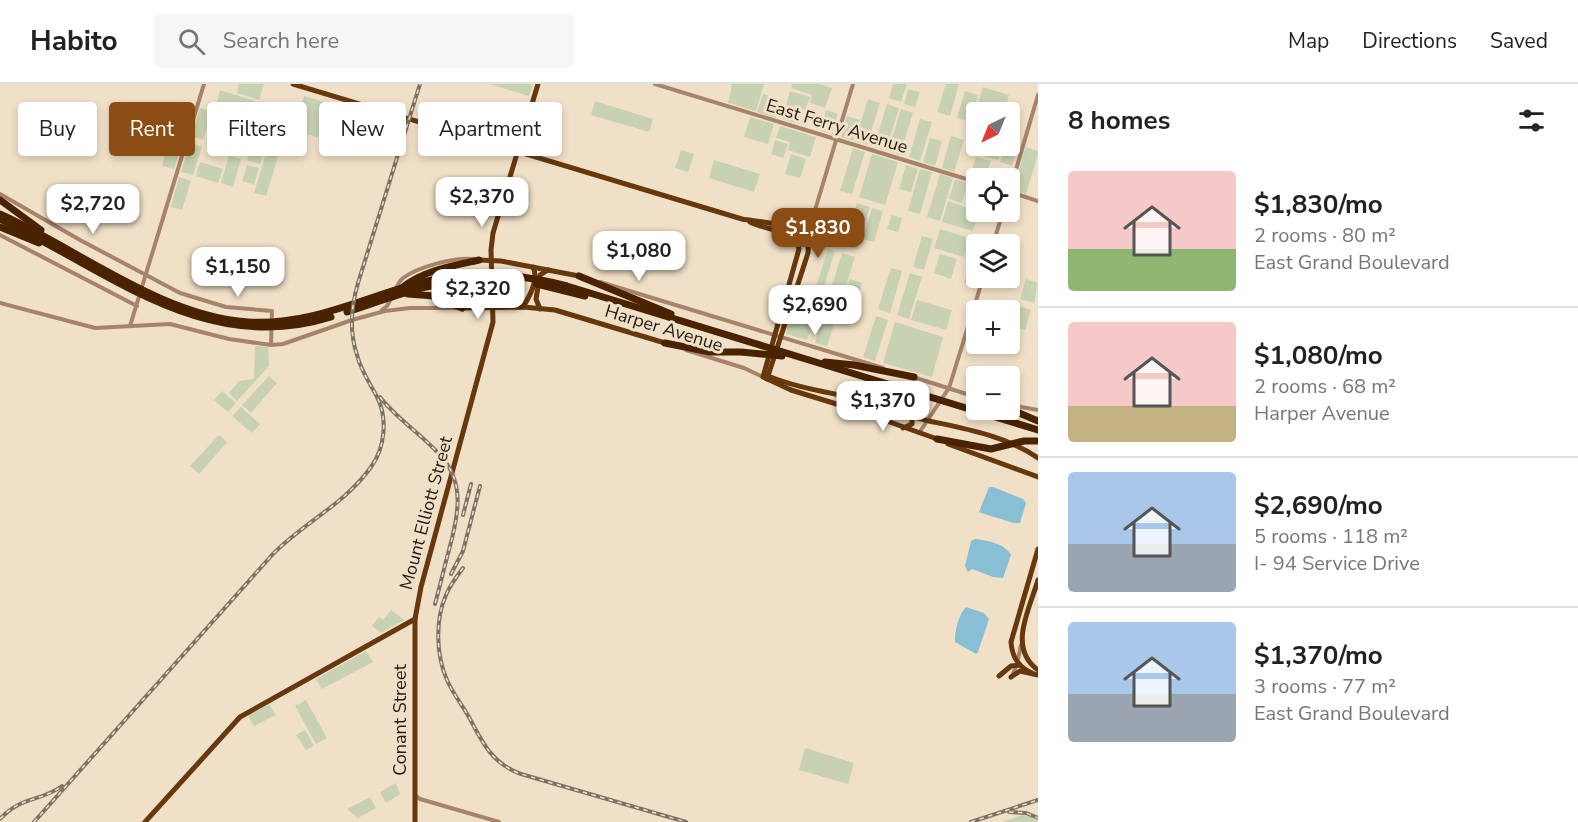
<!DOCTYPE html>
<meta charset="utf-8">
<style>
:root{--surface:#fff;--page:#f6f6f6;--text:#222;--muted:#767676;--line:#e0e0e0;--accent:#8c4d14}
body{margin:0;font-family:"Nunito Sans",sans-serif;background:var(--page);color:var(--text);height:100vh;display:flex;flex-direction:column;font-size:22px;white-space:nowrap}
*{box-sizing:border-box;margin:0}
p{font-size:20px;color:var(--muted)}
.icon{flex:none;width:33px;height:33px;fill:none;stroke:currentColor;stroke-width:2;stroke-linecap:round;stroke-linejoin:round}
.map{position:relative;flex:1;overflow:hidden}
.side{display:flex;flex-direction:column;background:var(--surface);width:540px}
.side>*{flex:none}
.hud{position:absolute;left:18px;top:18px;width:570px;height:54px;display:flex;gap:12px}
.needle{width:39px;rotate:223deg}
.buttons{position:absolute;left:966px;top:18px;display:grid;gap:12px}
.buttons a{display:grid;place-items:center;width:54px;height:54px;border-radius:6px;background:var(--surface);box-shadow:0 3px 9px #0003;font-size:30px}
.price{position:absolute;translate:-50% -51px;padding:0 14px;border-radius:12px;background:#fff;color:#222;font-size:20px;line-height:39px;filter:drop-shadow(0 2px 3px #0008)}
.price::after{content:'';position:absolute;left:50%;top:36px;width:18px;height:14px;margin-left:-9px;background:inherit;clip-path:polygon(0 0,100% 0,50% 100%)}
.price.active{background:var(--accent);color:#fff}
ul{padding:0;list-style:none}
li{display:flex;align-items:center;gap:18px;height:150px;padding:0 30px}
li+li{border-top:2px solid var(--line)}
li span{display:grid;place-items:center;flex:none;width:168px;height:120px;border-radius:6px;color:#555}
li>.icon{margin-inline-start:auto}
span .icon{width:72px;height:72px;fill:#fffc;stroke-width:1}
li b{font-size:26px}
h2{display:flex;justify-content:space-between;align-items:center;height:72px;padding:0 30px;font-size:26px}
.pill{padding:0 21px;border-radius:6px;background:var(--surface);box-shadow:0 3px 9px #0003;font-size:21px;line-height:54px}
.pill.active{background:var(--accent);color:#fff}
header{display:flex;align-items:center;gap:36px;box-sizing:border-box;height:84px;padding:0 30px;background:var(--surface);border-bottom:2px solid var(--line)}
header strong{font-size:28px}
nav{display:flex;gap:33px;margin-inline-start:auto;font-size:21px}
.search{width:420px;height:54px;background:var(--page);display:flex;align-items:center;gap:15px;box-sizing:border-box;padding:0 21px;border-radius:6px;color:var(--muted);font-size:22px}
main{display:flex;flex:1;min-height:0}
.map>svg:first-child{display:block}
.green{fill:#c8d2b2}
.water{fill:#88bfd5}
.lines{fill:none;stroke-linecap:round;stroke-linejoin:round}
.minor{stroke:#a6836a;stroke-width:4}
.major{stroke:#67380d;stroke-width:5}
.highway{stroke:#492200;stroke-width:7}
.rail-casing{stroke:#7d7263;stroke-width:4}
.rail{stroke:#f1e0c8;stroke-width:1.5;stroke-dasharray:4.5;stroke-linecap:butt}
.labels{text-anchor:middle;stroke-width:6;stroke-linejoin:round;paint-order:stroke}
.street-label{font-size:18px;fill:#221b13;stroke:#f1e0c8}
</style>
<header>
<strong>Habito</strong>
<div class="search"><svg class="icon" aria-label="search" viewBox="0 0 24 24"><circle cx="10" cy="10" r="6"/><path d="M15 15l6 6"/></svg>Search here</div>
<nav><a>Map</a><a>Directions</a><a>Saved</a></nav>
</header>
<main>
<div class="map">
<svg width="1038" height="738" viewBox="0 0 1038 738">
<rect width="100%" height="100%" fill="#f1e0c8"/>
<g class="green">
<path d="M239,0H264L259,16L237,9Z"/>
<path d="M489,0H533L529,12Z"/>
<path d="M732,0H764L756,27L728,19Z"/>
<path d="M792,0H819L832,4L825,24L810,19L812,11L791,4Z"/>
<path d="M893,0H907L901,18L889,14Z"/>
<path d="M946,0H959L950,32L937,28Z"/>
<path d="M983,3L1009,11L1004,28L978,19Z"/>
<path d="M908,5L920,8L915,23L904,20Z"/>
<path d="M220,6L258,18L254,32L216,21Z"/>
<path d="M790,7L810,13L805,26L786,21Z"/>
<path d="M965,7L978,11L970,38L957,34Z"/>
<path d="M763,10L782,16L776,34L757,28Z"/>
<path d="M304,12L330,20L320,54L293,46Z"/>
<path d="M868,15L880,19L867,61L855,57Z"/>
<path d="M595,17L653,35L649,48L591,31Z"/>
<path d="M181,19L192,22L183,52L172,49Z"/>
<path d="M265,20L277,24L273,38L261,34Z"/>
<path d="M887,20L899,24L886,67L874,63Z"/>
<path d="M785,23L802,28L799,40L782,35Z"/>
<path d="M200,24L212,28L203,56L192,52Z"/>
<path d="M901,25L913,29L900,71L888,67Z"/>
<path d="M826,26L838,30L832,50L820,47Z"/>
<path d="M847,32L860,36L853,57L841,53Z"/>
<path d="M750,33L774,40L768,60L744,53Z"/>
<path d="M920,35L932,38L920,77L909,73Z"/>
<path d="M239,39L252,43L244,68L231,64Z"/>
<path d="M258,42L270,45L260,80L247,76Z"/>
<path d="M780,42L816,53L810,73L788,66L790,58L776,54Z"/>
<path d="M210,44L233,51L229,64L206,57Z"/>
<path d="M273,46L285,50L266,112L254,109Z"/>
<path d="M951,52L964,56L954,88L942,84Z"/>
<path d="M170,54L182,57L174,85L162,82Z"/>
<path d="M930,54L942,57L935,82L923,78Z"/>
<path d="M775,56L788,60L783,74L771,70Z"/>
<path d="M1010,58L1019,61L1012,82L1000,78L1005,62H1010Z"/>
<path d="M190,59L202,63L193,91L181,88Z"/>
<path d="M982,62H1003L998,76L980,71Z"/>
<path d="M1026,63L1038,67V70L1026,110L1013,106Z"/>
<path d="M853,64L865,68L852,110L840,107Z"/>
<path d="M681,66L694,70L688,88L675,84Z"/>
<path d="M791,70L806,75L800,94L785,90Z"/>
<path d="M872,70L898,78L885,121L859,113Z"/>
<path d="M229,71L241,75L233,103L221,99Z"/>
<path d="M976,73L991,77L985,94L970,92Z"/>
<path d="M714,76L760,90L754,108L709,94Z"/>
<path d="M200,78L223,85L218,99L196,92Z"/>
<path d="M247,81L259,84L254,101L242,97Z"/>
<path d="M906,81L918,85L911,108L899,105Z"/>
<path d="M920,85L932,88L920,130L908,127Z"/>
<path d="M940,90L953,94L940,137L927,133Z"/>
<path d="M179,93L191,97L182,126L171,123Z"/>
<path d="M955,95L968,99L962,119L949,115Z"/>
<path d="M948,117L979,128L973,147L942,138Z"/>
<path d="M857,119L870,123L857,165L844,161Z"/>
<path d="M872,124L883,127L874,158L862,155Z"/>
<path d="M892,131L902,134L898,148L887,145Z"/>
<path d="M940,145L970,154L964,173L934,164Z"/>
<path d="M922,152L933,155L924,186L913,183Z"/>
<path d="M828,165L835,167L822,209L815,206Z"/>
<path d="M842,169L855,173L842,215L829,211Z"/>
<path d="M940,170L957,175L951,195L934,189Z"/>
<path d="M970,178L976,180V194H978L975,202L964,199Z"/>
<path d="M891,184L902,187L890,229L878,225Z"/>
<path d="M910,189L922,193L909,235L897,231Z"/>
<path d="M850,195L862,199L856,219L844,215Z"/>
<path d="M1026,195L1038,199L1034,219L1020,215Z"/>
<path d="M917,216L952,226L946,246L911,236Z"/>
<path d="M827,218L840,222L827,262L815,259Z"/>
<path d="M1011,220L1031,226L1025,246L1010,241Z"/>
<path d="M793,226L815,233L807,256L786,250Z"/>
<path d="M876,232L888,236L875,277L863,273Z"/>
<path d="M895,238L943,253L932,293L883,279Z"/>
<path d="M255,262L268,263L269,282L237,317L229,309L239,297L254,295Z"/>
<path d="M269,292L277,299L251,329L242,321Z"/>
<path d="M222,307L236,319L228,328L214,316Z"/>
<path d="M241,323L260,340L252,349L232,332Z"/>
<path d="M219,351L227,358L199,390L190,382Z"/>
<path d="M391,526L404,536L381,549L372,542L379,533L383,536Z"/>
<path d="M366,567L373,578L322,605L316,595Z"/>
<path d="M306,616L327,654L316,660L295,622Z"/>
<path d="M269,620L276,631L254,642L248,632Z"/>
<path d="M305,646L314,662L306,666L296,651Z"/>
<path d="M805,664L854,679L848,700L799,686Z"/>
<path d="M396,699L400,710L386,719L380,708Z"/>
<path d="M370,713L376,724L358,734L347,725Z"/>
<path d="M1023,731L1029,732L1038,738H1002Z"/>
</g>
<g class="water">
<path d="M989,403H993L1023,415L1026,419L1020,439H1014L981,429L979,428Z"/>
<path d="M975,455C986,456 1006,460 1011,471L1003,494L993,493L972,485L968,488L965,482L971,457Z"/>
<path d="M966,523L984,529L989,535L978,568L976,570L955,558C954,548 959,530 966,523Z"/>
</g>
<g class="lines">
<g class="minor">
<path d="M655,0L976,98"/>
<path d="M1010,106L1038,11"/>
<path d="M1010,108L1038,117"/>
<path d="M0,110L80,156L180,209L226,223L272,227L271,261"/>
<path d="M0,151L137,222"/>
<path d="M802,151L812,136L853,0"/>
<path d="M808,159L811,142"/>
<path d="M993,160L1003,128"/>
<path d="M600,198L883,284"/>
<path d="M395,207C397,202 399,197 403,194C418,183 454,173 473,175"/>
<path d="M0,219L95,244L170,240L229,255L271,261L283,260L352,236L385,227L410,224H459"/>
<path d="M382,226L387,222L392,213"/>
<path d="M130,242L204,0"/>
<path d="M686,266L744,284L763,293"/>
<path d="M913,293L976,313"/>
<path d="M1010,321L1038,326"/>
<path d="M919,349L949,304L983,194"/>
<path d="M1012,592L1017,580L1021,561"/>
<path d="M415,711L420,715L499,738"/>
</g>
<g class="major">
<path d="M293,0L742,135C762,139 812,138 808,169L767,295"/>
<path d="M750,138C764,146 795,145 799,165L763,293L791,306L856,326L940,356"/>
<path d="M479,176L501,177L579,192"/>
<path d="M523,223C530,212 539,195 533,183"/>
<path d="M462,224L523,223L555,226L665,259"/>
<path d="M540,225L536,215L540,191L548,186"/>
<path d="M768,292C797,304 828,308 858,315C882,322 905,331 929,337C967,345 1006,352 1038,374"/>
<path d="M903,344L912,340V332"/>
<path d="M948,360L1038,393"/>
<path d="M1038,496C1030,524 1007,564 1038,586"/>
<path d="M1034,590C1019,584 1012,574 1011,558L1038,465"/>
<path d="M999,592L1011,582L1020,581"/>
<path d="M1011,593L1020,587L1038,591"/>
<path d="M145,738L240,633L415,535"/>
<path d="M415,738V535L421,503L493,238L491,166L493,149L538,0"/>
</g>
<g class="highway">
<path d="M0,116L41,146"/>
<path d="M0,130C78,165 161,232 248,238C311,242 364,213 423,198C470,186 521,190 567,202L1038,346"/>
<path d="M0,135C107,186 205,273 331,233"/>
<path d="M0,143L39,159"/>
<path d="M579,192L671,230"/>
<path d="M537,200L585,212"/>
<path d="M403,203C424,186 453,182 479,176"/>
<path d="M408,210L434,212L462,224"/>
<path d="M347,228C393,213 436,195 485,196"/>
<path d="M665,259L710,268H741L782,272"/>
<path d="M825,278L854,281L914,293"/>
<path d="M1010,325L1038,337"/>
<path d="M937,355L991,365L1024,357H1038"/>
</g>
<g class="rail-casing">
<g id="rail">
<path d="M380,313C397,335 421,350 440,371C466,399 458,433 449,466C444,484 440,502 435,520"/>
<path d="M463,431L471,400"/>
<path d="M463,484C457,492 450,501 446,511C435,536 436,571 447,596C453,610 463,622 470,635C483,660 493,680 521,690L686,738"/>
<path d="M451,490L463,467L480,402"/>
<path d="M1009,728L1026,729L1038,734"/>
<path d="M0,735C21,712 40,718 62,702"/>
<path d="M34,738L272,471C303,439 345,420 371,383C385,364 388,334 377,313C370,299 361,287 357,271C349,247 351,223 358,199L420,0"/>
<path d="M971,738L1038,716"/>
</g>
</g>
<use href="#rail" class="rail"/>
</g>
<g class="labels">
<g class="street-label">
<text transform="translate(837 42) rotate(17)" y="6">East Ferry Avenue</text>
<text transform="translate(664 244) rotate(17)" y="6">Harper Avenue</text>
<text transform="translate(426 429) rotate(-75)" y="6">Mount Elliott Street</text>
<text transform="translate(400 636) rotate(-90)" y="6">Conant Street</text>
</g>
</g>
</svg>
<div class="buttons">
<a><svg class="needle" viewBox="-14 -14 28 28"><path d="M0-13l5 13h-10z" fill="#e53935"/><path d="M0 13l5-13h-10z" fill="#767676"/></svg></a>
<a><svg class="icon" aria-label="locate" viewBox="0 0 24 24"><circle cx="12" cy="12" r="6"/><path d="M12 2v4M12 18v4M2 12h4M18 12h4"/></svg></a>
<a><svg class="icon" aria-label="layers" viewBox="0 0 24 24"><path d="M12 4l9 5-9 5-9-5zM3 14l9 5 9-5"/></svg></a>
<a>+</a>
<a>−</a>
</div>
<b class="price" style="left:482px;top:144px">$2,370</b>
<b class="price" style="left:93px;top:151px">$2,720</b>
<b class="price active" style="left:818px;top:175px">$1,830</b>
<b class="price" style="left:639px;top:198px">$1,080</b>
<b class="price" style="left:238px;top:214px">$1,150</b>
<b class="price" style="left:478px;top:236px">$2,320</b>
<b class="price" style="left:815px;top:252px">$2,690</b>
<b class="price" style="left:883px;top:348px">$1,370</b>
<div class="hud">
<a class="pill">Buy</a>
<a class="pill active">Rent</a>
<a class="pill">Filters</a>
<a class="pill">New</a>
<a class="pill">Apartment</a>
</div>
</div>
<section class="side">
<h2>8 homes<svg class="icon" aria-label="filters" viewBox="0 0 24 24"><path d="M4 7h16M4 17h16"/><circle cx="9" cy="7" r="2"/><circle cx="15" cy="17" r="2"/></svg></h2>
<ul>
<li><span style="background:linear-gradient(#f6c9c9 65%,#8fb573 0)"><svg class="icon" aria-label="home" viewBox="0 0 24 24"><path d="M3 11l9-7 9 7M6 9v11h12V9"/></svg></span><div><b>$1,830/mo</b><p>2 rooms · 80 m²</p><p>East Grand Boulevard</p></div></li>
<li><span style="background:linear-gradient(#f6c9c9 70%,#c2b280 0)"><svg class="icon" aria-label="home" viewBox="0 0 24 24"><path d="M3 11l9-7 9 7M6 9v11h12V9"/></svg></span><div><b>$1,080/mo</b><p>2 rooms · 68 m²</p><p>Harper Avenue</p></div></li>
<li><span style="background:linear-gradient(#a9c7e8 60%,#9aa5b1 0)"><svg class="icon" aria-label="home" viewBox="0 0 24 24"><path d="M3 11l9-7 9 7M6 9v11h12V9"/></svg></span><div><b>$2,690/mo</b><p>5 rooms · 118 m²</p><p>I- 94 Service Drive</p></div></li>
<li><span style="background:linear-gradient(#a9c7e8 60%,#9aa5b1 0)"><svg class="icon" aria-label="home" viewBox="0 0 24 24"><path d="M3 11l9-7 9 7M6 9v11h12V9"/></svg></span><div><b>$1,370/mo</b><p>3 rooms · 77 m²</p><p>East Grand Boulevard</p></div></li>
</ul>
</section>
</main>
